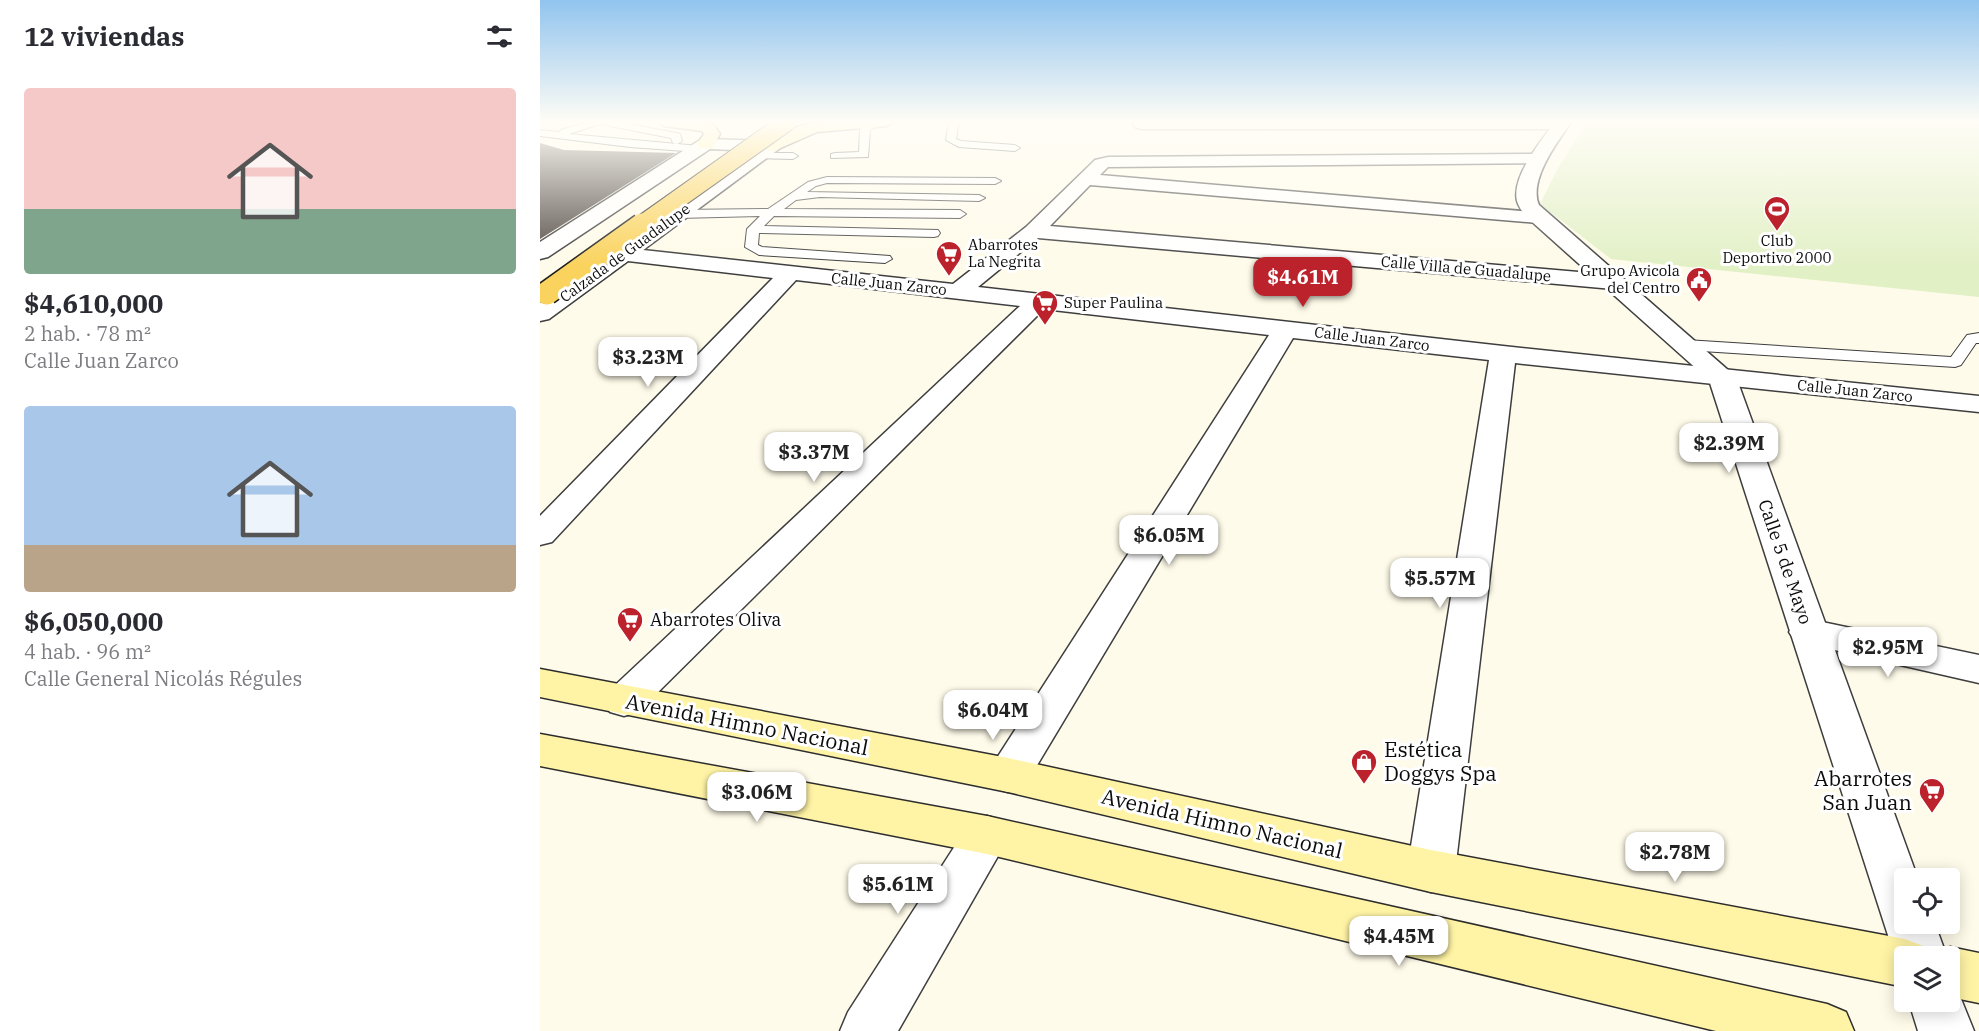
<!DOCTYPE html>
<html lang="es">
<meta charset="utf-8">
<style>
:root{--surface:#fff;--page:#f7f7f7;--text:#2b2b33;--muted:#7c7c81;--accent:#bc222b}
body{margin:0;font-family:"IBM Plex Serif",serif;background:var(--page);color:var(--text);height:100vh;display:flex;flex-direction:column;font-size:22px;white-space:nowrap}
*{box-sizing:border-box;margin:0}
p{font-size:20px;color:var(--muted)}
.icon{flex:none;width:33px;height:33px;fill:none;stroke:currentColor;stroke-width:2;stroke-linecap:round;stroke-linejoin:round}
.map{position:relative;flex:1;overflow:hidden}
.side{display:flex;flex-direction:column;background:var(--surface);width:540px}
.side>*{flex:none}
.fabs{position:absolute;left:1354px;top:868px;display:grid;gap:12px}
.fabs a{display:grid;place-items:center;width:66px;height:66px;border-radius:6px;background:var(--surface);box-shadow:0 3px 15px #0003;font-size:30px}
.price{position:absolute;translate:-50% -51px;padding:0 14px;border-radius:12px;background:#fff;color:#222;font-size:20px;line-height:39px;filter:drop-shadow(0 2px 3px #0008)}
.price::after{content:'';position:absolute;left:50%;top:36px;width:18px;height:14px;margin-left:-9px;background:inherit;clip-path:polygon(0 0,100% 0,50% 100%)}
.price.current{background:var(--accent);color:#fff}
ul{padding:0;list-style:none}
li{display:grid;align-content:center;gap:12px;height:318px;padding:0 24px}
li span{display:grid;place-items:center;height:186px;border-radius:6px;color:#555}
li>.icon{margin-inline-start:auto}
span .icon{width:108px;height:108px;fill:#fffc;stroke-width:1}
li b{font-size:26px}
h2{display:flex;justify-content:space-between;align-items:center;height:72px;padding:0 24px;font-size:26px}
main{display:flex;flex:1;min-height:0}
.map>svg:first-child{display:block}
.pitch{fill:#e2f0c6}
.building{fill:#544c48}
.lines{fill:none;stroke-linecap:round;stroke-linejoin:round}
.service-casing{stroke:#3e3e3e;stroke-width:2}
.minor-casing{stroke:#3e3e3e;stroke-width:3}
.tertiary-casing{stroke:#3e3e3e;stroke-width:3}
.secondary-casing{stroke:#2d2d2d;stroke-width:3}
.service{fill:#fff;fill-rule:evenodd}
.minor{fill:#fff;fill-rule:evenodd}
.tertiary{fill:#fff;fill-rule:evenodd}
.secondary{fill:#fff4a5;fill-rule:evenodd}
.primary-bridge-far1-casing{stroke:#1c1c1c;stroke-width:20;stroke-linecap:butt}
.primary-bridge-casing{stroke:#1c1c1c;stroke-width:26;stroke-linecap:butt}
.primary-bridge-far1{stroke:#fad35e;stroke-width:18}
.primary-bridge{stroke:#fad35e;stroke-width:23}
.labels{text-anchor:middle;stroke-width:6;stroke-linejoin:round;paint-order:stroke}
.far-poi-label{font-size:15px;fill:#0b0b0b;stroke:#fff;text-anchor:start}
.far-street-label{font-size:15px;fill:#0b0b0b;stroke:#fff}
.street-label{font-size:18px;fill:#0b0b0b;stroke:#fff}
.poi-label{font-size:18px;fill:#0b0b0b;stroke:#fff;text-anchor:start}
.near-street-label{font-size:21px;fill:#0b0b0b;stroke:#fff}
.near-poi-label{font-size:21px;fill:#0b0b0b;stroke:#fff;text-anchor:start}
</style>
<main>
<section class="side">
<h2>12 viviendas<svg class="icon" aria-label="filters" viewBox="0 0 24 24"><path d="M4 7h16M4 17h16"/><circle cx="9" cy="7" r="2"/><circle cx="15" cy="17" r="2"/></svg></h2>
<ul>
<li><span style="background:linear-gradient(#f6c9c9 65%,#7fa58c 0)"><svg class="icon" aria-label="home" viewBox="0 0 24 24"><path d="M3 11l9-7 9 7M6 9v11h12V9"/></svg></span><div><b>$4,610,000</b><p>2 hab. · 78 m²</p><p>Calle Juan Zarco</p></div></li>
<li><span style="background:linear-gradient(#a9c7e8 75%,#b9a48a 0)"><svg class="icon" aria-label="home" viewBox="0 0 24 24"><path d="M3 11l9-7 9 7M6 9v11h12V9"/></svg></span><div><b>$6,050,000</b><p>4 hab. · 96 m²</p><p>Calle General Nicolás Régules</p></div></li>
</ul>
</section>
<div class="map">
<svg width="1439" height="1031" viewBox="0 0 1439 1031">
<rect width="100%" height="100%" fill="#fffbea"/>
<path class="pitch" d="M1048,121H1439V297L1071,259L1000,204L1018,168Z"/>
<path class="building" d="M0,143L24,150L136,153L0,239Z"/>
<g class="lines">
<g class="service-casing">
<g id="service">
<path d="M51,121H73L136,133L140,134L142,141L137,144L133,143L131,138L60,124L29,134L159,146L164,149L159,152L90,147L0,136V130L19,132L21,130Z"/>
<path d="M334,121H346L330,130L328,157L291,158V154L295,153L319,152L320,129Z"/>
<path d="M409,121H419L416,139L421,141L475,145L480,148L475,151L419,147L406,140Z"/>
<path d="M221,153H253L258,156L253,159L217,158V154Z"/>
<path d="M287,177L455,178L461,181L455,184L287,183L276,186L267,192L439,195L445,198L439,201L280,197L256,200L244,209L420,210L426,214L420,218L234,216L224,226L398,230L400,233L398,236L394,237L219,233L218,245L222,247L350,256L352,259L345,263L219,255L205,247L207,229L220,216L138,218L132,214L138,210L228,209L268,182Z"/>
<path d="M1439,333V343H1436L1421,365L1415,367L1146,350L1138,345L1146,340L1411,357L1427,335Z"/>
</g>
</g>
<g class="minor-casing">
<g id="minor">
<path d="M595,121H1028L1030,124L1022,129H601L595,127L593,124Z"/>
<path d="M166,139L234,141L240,142L243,146L103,250L413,284L486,227L555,160L568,157L998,154L1004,155L1007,159L1004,163L568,167L560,175L1005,213L1008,217L1005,221L998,223L550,185L510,226L1073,275L1081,277L1085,282L1081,287L1073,289L498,238L438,287L963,346L1439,396V412L975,363L915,871L908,886L891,892L874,886L867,871L949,360L753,338L484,787L468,792L452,787L446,775L729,335L504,309L98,712L84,716L70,712L64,701L70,690L480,306L256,280L12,542L0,545V516L233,278L88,261L9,319L0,321V303L216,151L170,149L8,257L0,259V242L160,140Z"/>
<path d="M1268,619L1439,655V683L1255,641L1249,632L1255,623Z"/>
<path d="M447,816L463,821L470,835L358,1031H300L308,1012L431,821Z"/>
</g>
</g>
<g class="tertiary-casing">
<g id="tertiary">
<path d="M1016,121H1032C1018,141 988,180 999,205L1196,377L1378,879H1365V924H1395L1407,957H1365V975L1355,957L1169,380L991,221C986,216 979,209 977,201C971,177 1002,139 1016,121Z"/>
<path d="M1410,982L1415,984L1434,1031H1378L1369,1002H1410Z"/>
</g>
</g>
<g class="secondary-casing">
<g id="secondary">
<path d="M116,121L167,122L173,124L180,134L172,148H160L157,144L164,134L162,131L124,126Z"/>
<path d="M287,121H355L347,126L277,132L234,151L228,150L225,146C238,129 267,124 287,121Z"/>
<path d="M0,669L468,758L891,850L1365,939L1383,946L1388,957H1365V987L891,892L468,792L0,697Z"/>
<path d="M0,734L447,816L1287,1004L1306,1012L1314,1031H1176L447,854L0,766Z"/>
<path d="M1410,947L1439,953V1003L1410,997V957H1390Z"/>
</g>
</g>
<use href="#service" class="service"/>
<use href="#minor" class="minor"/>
<use href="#tertiary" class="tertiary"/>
<use href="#secondary" class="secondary"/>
<g class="primary-bridge-far1-casing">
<path id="primary-bridge-far1" d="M100,226L248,121"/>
</g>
<g class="primary-bridge-casing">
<path id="primary-bridge" d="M7,293L102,225"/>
</g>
<use href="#primary-bridge-far1" class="primary-bridge-far1"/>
<use href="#primary-bridge" class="primary-bridge"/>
</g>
<linearGradient id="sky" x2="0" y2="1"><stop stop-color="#91c4ee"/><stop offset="0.46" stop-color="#fffdf6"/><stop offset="1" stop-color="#fffdf6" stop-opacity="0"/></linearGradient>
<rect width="1439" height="265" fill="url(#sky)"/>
<defs>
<g id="stadium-pin" transform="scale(1.35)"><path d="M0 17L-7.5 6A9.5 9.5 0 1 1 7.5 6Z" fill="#bc222b" stroke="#fff"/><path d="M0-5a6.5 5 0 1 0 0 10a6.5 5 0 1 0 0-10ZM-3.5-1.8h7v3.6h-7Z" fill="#fff"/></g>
<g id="supermarket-pin" transform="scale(1.35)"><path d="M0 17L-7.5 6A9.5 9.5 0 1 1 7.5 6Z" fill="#bc222b" stroke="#fff"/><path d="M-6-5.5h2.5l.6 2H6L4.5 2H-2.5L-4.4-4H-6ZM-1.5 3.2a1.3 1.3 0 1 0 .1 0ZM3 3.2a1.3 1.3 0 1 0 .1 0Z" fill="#fff"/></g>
<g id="civic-pin" transform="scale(1.35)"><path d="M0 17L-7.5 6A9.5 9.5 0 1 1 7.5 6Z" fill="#bc222b" stroke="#fff"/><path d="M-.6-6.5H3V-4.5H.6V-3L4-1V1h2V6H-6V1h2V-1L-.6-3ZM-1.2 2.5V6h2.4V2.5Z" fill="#fff"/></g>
<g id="shop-pin" transform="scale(1.35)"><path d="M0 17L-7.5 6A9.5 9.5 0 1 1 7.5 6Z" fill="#bc222b" stroke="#fff"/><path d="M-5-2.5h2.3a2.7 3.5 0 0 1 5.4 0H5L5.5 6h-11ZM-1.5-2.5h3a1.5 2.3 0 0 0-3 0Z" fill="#fff"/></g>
</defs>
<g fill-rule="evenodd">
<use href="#stadium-pin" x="1237" y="209"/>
<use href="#supermarket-pin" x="409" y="254"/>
<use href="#civic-pin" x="1159" y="280"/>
<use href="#supermarket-pin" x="505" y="303"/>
<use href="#supermarket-pin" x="90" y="620"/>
<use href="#shop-pin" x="824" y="762"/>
<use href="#supermarket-pin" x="1392" y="791"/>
</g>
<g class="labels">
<g class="far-poi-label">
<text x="1237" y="246" text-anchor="middle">Club<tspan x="1237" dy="17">Deportivo 2000</tspan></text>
<text x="428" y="250">Abarrotes<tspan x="428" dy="17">La Negrita</tspan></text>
<text x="1140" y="276" text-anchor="end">Grupo Avicola<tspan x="1140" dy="17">del Centro</tspan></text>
<text x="524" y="308">Super Paulina</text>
</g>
<g class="far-street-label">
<text transform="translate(85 253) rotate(-36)" y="5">Calzada de Guadalupe</text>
<text transform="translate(926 269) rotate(5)" y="5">Calle Villa de Guadalupe</text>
<text transform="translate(349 284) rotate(6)" y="5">Calle Juan Zarco</text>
<text transform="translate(832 339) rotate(7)" y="5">Calle Juan Zarco</text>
<text transform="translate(1315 391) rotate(6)" y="5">Calle Juan Zarco</text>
</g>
<g class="street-label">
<text transform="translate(1245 562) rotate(71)" y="6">Calle 5 de Mayo</text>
</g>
<g class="poi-label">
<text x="110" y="626">Abarrotes Oliva</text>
</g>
<g class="near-street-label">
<text transform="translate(207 725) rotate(11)" y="7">Avenida Himno Nacional</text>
<text transform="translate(682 824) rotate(13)" y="7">Avenida Himno Nacional</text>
</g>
<g class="near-poi-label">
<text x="844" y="757">Estética<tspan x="844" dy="24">Doggys Spa</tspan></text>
<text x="1372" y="786" text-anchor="end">Abarrotes<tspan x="1372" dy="24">San Juan</tspan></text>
</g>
</g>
</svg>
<div class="fabs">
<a><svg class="icon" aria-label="locate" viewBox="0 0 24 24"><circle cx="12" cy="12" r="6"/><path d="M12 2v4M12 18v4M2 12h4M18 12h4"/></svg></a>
<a><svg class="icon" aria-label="layers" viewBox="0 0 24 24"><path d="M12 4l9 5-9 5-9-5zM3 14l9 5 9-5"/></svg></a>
</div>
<b class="price current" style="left:763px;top:308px">$4.61M</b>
<b class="price" style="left:108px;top:388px">$3.23M</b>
<b class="price" style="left:1189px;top:474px">$2.39M</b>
<b class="price" style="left:274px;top:483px">$3.37M</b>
<b class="price" style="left:629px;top:566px">$6.05M</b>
<b class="price" style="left:900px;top:609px">$5.57M</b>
<b class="price" style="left:1348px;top:678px">$2.95M</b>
<b class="price" style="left:453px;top:741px">$6.04M</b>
<b class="price" style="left:217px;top:823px">$3.06M</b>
<b class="price" style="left:1135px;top:883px">$2.78M</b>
<b class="price" style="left:358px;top:915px">$5.61M</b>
<b class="price" style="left:859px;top:967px">$4.45M</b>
</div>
</main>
